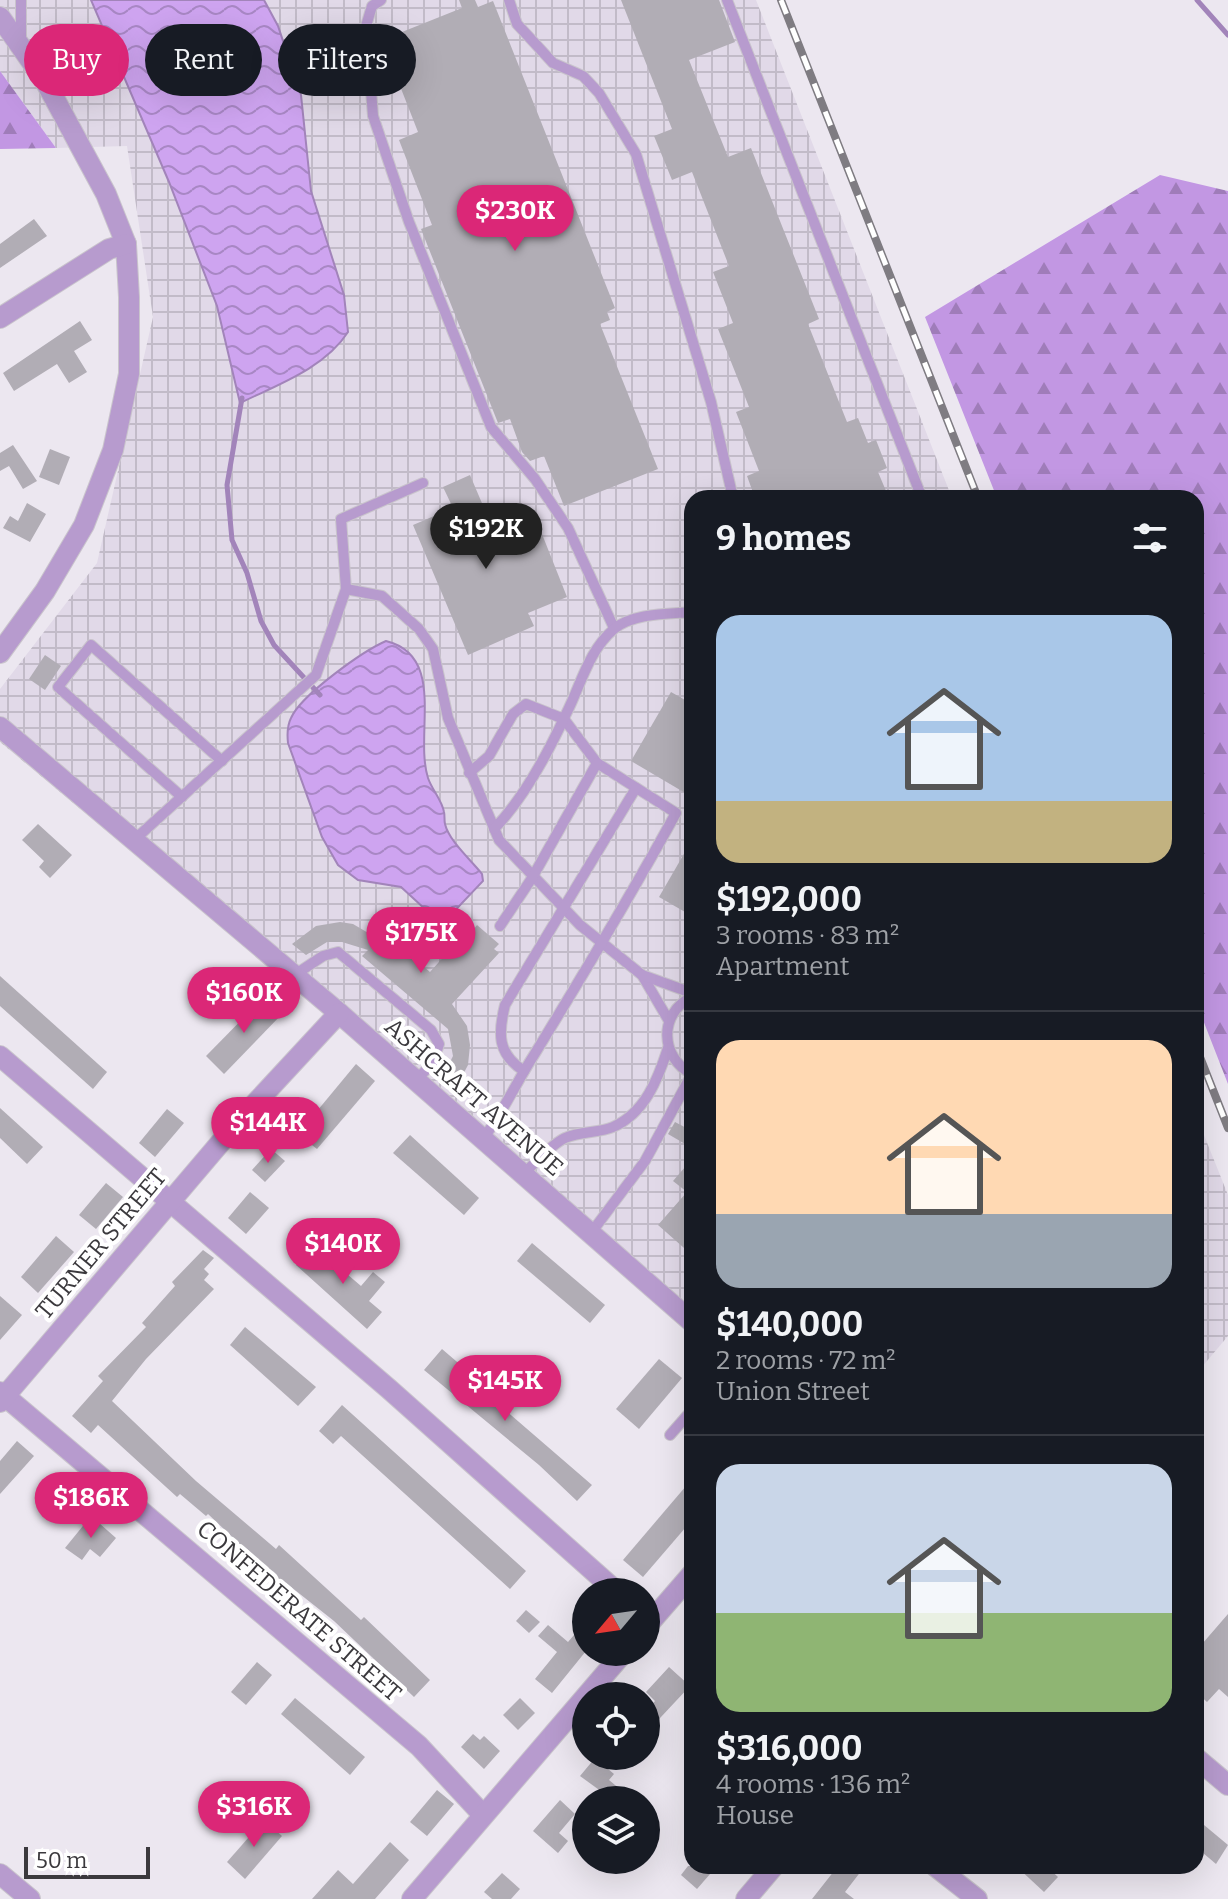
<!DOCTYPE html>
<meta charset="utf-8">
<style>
:root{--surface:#171b24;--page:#242831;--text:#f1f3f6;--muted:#9ea1a6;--line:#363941;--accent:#db2777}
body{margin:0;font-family:Bitter,serif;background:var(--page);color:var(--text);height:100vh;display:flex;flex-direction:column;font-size:30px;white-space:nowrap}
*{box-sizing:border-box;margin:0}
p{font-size:26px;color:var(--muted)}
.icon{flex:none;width:44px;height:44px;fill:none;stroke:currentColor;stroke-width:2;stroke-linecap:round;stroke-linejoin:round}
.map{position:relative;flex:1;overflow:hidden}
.sheet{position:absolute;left:684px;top:490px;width:520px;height:1384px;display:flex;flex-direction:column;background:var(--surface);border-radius:24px;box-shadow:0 8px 32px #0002}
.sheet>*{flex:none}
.hud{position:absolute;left:24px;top:24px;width:540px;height:72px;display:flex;gap:16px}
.needle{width:52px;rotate:241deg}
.controls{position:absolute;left:572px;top:1578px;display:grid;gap:16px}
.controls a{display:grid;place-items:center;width:88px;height:88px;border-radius:50%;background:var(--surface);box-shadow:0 8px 32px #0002;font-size:40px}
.scale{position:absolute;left:24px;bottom:20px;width:126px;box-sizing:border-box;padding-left:8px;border:4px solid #3b393d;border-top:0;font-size:22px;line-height:28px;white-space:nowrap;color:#3b393d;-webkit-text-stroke:6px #fff;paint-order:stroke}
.price{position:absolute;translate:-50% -68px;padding:0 18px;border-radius:28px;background:var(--accent);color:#fff;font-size:26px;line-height:52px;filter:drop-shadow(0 2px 4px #0008)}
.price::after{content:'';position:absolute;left:50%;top:48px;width:24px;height:18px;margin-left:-12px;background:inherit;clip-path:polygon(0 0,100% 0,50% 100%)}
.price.on{background:#222;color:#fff}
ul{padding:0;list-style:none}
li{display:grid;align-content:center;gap:16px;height:424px;padding:0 32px}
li+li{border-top:2px solid var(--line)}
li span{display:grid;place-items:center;height:248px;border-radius:24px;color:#555}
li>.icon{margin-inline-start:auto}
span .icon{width:144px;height:144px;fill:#fffc;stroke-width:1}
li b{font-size:34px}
h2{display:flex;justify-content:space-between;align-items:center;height:96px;padding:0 32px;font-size:34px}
.pill{padding:0 28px;border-radius:36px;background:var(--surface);box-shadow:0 8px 32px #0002;font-size:28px;line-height:72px}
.pill.on{background:var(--accent);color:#fff}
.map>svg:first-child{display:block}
.industrial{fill:url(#industrial-grid)}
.forest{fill:url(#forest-firs)}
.water{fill:url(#water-waves);stroke:#a284ba;stroke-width:2}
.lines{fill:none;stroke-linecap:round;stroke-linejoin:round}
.stream{stroke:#a284ba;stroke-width:5}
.building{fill:#b1adb5}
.service-casing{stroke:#c9c4cc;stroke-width:12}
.minor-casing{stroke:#c9c4cc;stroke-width:22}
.tertiary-casing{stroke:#c9c4cc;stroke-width:22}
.service{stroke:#b79bce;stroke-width:10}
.minor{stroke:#b79bce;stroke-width:20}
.tertiary{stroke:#b79bce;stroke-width:20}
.rail-casing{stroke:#7f7c82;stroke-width:8}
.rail{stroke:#fff;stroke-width:5;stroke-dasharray:15;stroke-linecap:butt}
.labels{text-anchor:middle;stroke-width:8;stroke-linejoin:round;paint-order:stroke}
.street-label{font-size:24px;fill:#3b393d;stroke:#fff}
</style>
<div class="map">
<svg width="1228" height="1899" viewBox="0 0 1228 1899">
<defs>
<pattern id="industrial-grid" width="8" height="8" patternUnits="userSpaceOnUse" patternTransform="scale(2)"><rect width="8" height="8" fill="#e1d9e8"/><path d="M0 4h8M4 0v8" fill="none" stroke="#c2bbc8"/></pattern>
<pattern id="forest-firs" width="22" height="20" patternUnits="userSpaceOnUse" patternTransform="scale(2)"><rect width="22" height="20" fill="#c297e3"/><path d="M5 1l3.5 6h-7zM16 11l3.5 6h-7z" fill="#9f7cb9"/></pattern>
<pattern id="water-waves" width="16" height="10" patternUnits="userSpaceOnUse" patternTransform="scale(2)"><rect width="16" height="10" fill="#cea4f0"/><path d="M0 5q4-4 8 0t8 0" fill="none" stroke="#a887c4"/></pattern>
</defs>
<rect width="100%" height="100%" fill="#ece7f0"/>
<g class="industrial">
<path d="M0,0H756L952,498H692V1318L0,742V689L97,563L153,317L127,146L56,148L0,71Z"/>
<path d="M1196,1115L1228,1195V1336L1196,1374Z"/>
</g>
<g class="forest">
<path d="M0,71L56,148L0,149Z"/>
<path d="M1160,175L1228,191V1084L1196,1002V498H997L925,317Z"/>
</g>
<g class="water">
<path d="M91,0H264L278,26L301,95L311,191L344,295L348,332C325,368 277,385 240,403L217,306L169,182Z"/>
<path d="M386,641C447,656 414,734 428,778C432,790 442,800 444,812C445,816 444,820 445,824C449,841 471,860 482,874L483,881L445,921H438L401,887L358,880L338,865L322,837L288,743C287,734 287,726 291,718C301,695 363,651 386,641Z"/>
</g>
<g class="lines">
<g class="stream">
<path d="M1197,0L1228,35"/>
<path d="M242,398L227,485L232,540L247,573L261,621L274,645L320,695"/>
</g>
</g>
<g class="building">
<path d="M459,0H475L478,7L493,1L615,308L607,312L610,320L600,324L658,469L564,506L544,456L530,461L522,452L510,419L498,423L421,229L432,225L399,140L418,132L382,40L462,8Z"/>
<path d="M621,0H719L735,42L689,60L728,157L751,148L819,319L808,324L847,422L858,418L868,443L876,440L887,468L878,472L889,498H755L747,476L759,471L736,412L749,407L718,329L733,323L713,272L729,266L692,172L672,180L654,136L672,129Z"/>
<path d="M34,219L47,236L0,268V244Z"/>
<path d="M80,321L92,340L74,351L87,372L69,383L57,364L14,391L3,373Z"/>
<path d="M13,445L37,481L23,489L9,466L0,471V453Z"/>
<path d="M50,449L70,457L59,485L39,477Z"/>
<path d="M470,475L504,555L531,544L525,529L538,524L567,597L528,613L534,626L468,655L413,525L453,508L443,487Z"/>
<path d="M27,503L46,514L30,542L3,528L10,516L18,521Z"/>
<path d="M45,655L61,666L45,690L29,679Z"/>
<path d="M671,692L692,704V797L631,761Z"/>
<path d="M38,824L72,855L50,878L39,867L44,861L22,840Z"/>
<path d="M692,840V916L659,897Z"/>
<path d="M340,922L353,924L375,937L382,931L430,972L471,926L474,929L477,925L499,944L494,949L499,953L452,1004L467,1026L470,1045L468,1065L457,1086L444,1074L453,1056L448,1029L362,956L368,950L342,942H327L306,955L292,944L316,926Z"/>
<path d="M0,976L107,1072L93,1089L0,1006Z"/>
<path d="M264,997L283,1013L224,1074L206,1056Z"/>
<path d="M356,1064L375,1081L317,1149L298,1134Z"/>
<path d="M0,1108L43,1147L27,1164L0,1138Z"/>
<path d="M167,1109L184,1123L155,1157L139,1143Z"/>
<path d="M675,1122L692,1131V1148L668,1134Z"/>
<path d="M410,1135L479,1198L464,1215L393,1153Z"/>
<path d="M271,1149L285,1161L265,1182L252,1170Z"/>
<path d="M692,1159V1255L658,1225L687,1192L673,1181Z"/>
<path d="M106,1183L123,1197L96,1229L79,1215Z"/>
<path d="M250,1192L269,1208L246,1234L228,1218Z"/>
<path d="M56,1236L74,1252L38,1293L21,1277Z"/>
<path d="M532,1243L605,1305L590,1323L517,1261Z"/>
<path d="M313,1245L361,1286L373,1272L385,1282L369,1301L382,1312L367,1329L296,1265Z"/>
<path d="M203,1250L214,1258L204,1269L209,1274L204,1280L214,1289L146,1359L112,1401L196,1481L276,1549L279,1545L361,1620L364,1617L430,1680L414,1697L334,1621L286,1583L284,1586L208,1514L206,1516L180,1494L177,1497L98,1425L91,1433L72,1416L103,1381L98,1376L146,1327L142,1323L175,1286L172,1282Z"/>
<path d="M0,1296L22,1315L0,1340Z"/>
<path d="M245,1327L316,1387L298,1406L230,1345Z"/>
<path d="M442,1349L470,1373L467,1377L592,1485L577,1501L539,1465L424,1370Z"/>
<path d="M659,1359L682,1378L639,1429L616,1409Z"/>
<path d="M342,1405L526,1571L510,1589L341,1436L333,1444L319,1431Z"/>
<path d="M17,1441L34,1456L0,1494V1461Z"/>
<path d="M692,1479V1520L643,1577L623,1560Z"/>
<path d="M91,1516L116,1538L100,1557L90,1549L82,1560L65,1548Z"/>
<path d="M526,1610L540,1622L529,1633L516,1621Z"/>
<path d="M1228,1614V1697L1219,1689L1207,1702L1196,1692V1651Z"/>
<path d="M586,1621V1651L552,1693L535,1679L557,1652L538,1636L548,1625L568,1642Z"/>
<path d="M257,1662L272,1675L246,1705L231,1692Z"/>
<path d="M669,1667L690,1686L646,1733V1711L655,1701L646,1692Z"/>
<path d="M295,1698L365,1757L350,1775L281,1714Z"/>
<path d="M520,1698L535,1713L518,1730L503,1715Z"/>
<path d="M473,1734L480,1740L484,1736L500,1751L484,1769L461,1747Z"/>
<path d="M595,1758L614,1774L609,1780L621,1790L613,1800L580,1776Z"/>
<path d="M437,1790L454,1804L427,1836L410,1822Z"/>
<path d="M560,1800L575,1814L559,1833L568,1841L558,1853L533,1831Z"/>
<path d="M264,1820L282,1836L245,1879L227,1862Z"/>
<path d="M1204,1825L1228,1845L1216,1864L1196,1847V1835Z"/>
<path d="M390,1842L409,1860L375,1899H312L338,1870L353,1884Z"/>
<path d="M688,1866H717L697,1889L681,1875Z"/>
<path d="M838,1866H865L845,1892L854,1899H812Z"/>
<path d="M1016,1866H1046L1058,1877L1044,1892Z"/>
<path d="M502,1873L520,1889L511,1899H492L484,1892Z"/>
</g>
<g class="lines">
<g class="service-casing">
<g id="service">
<path d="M21,0V40"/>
<path d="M381,0L372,6L366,26L373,116L409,222L491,427L535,479L568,528L614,628"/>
<path d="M509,0L517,24L553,63L583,76L599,93L636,154L711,402L733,498"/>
<path d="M727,0L922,498"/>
<path d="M346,589L382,596L419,629L433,649L448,718L499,840L580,925L642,975L669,1021"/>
<path d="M469,773L489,756L513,714L526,704L564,719L597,763L676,813C631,895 583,975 534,1055C516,1083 503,1112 483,1139"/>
<path d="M182,797L58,687L91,645L222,761"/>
<path d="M494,829C524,798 548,753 566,714C581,685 588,651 614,629C633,613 669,614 692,612"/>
<path d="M133,841L316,675L346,589L341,519L423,483"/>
<path d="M500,926L532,878L597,763"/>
<path d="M642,975L692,993"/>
<path d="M293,976L323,956L338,952L431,1030L439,1044L433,1063L416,1080"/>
<path d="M692,997C658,1013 660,1058 692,1074"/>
<path d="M524,1071C497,1054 498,1033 505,1005L636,788"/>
<path d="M523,1174C536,1163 550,1145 565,1138C581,1131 599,1133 613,1127C645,1113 658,1079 668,1048"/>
<path d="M591,1233L645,1161L692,1074"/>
<path d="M670,1435L692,1410"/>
</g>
</g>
<g class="minor-casing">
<g id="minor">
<path d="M0,17L45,81L106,194L126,244L129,297V374L113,450L84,525L45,591L0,653"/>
<path d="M0,318L109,249L126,244"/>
<path d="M0,727L339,1013L692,1322"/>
<path d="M0,1056L389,1389L617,1592"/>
<path d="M0,1392L419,1746L483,1815"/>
<path d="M0,1402L238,1122L339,1013"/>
<path d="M646,1627L692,1574"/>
<path d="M1196,1758L1228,1785"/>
<path d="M935,1866L977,1899"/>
<path d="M412,1899L624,1652"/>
<path d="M746,1899L774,1866"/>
</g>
</g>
<g class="tertiary-casing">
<path id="tertiary" d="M0,1874L30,1899"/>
</g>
<use href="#service" class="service"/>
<use href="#minor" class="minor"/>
<use href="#tertiary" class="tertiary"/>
<g class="rail-casing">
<g id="rail">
<path d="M781,0L978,498"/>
<path d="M1196,1047L1228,1128"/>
</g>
</g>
<use href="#rail" class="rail"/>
</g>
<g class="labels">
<g class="street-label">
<text transform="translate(474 1097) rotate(41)" y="8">ASHCRAFT AVENUE</text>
<text transform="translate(101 1244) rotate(-50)" y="8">TURNER STREET</text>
<text transform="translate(299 1611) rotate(41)" y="8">CONFEDERATE STREET</text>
</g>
</g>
</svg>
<div class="controls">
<a><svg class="needle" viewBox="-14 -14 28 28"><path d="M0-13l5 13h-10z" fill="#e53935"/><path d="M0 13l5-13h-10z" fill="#9ea1a6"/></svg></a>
<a><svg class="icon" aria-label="locate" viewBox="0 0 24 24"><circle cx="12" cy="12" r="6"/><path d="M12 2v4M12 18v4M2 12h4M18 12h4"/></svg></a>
<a><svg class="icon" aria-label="layers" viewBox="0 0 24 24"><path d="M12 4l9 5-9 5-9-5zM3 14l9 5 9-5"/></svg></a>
</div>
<div class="scale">50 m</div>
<b class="price" style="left:515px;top:253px">$230K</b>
<b class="price on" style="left:486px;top:571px">$192K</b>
<b class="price" style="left:421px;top:975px">$175K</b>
<b class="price" style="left:244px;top:1035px">$160K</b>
<b class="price" style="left:268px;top:1165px">$144K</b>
<b class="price" style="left:343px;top:1286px">$140K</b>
<b class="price" style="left:505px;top:1423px">$145K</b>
<b class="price" style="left:91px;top:1540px">$186K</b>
<b class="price" style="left:254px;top:1849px">$316K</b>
<div class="hud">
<a class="pill on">Buy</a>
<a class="pill">Rent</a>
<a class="pill">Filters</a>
</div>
<section class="sheet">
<h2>9 homes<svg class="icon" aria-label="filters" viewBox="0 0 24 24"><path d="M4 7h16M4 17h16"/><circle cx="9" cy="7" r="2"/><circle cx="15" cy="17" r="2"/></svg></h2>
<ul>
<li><span style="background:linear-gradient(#a9c7e8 75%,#c2b280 0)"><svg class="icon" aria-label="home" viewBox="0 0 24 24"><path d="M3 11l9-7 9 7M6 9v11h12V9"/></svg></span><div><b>$192,000</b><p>3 rooms · 83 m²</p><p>Apartment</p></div></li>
<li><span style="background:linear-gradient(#ffd9b3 70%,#9aa5b1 0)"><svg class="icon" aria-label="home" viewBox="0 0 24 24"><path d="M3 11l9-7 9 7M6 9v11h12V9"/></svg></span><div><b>$140,000</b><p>2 rooms · 72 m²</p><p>Union Street</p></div></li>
<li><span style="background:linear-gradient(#c9d6e8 60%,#8fb573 0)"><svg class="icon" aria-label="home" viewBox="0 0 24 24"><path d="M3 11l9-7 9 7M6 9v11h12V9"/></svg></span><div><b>$316,000</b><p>4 rooms · 136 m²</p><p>House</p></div></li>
</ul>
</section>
</div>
